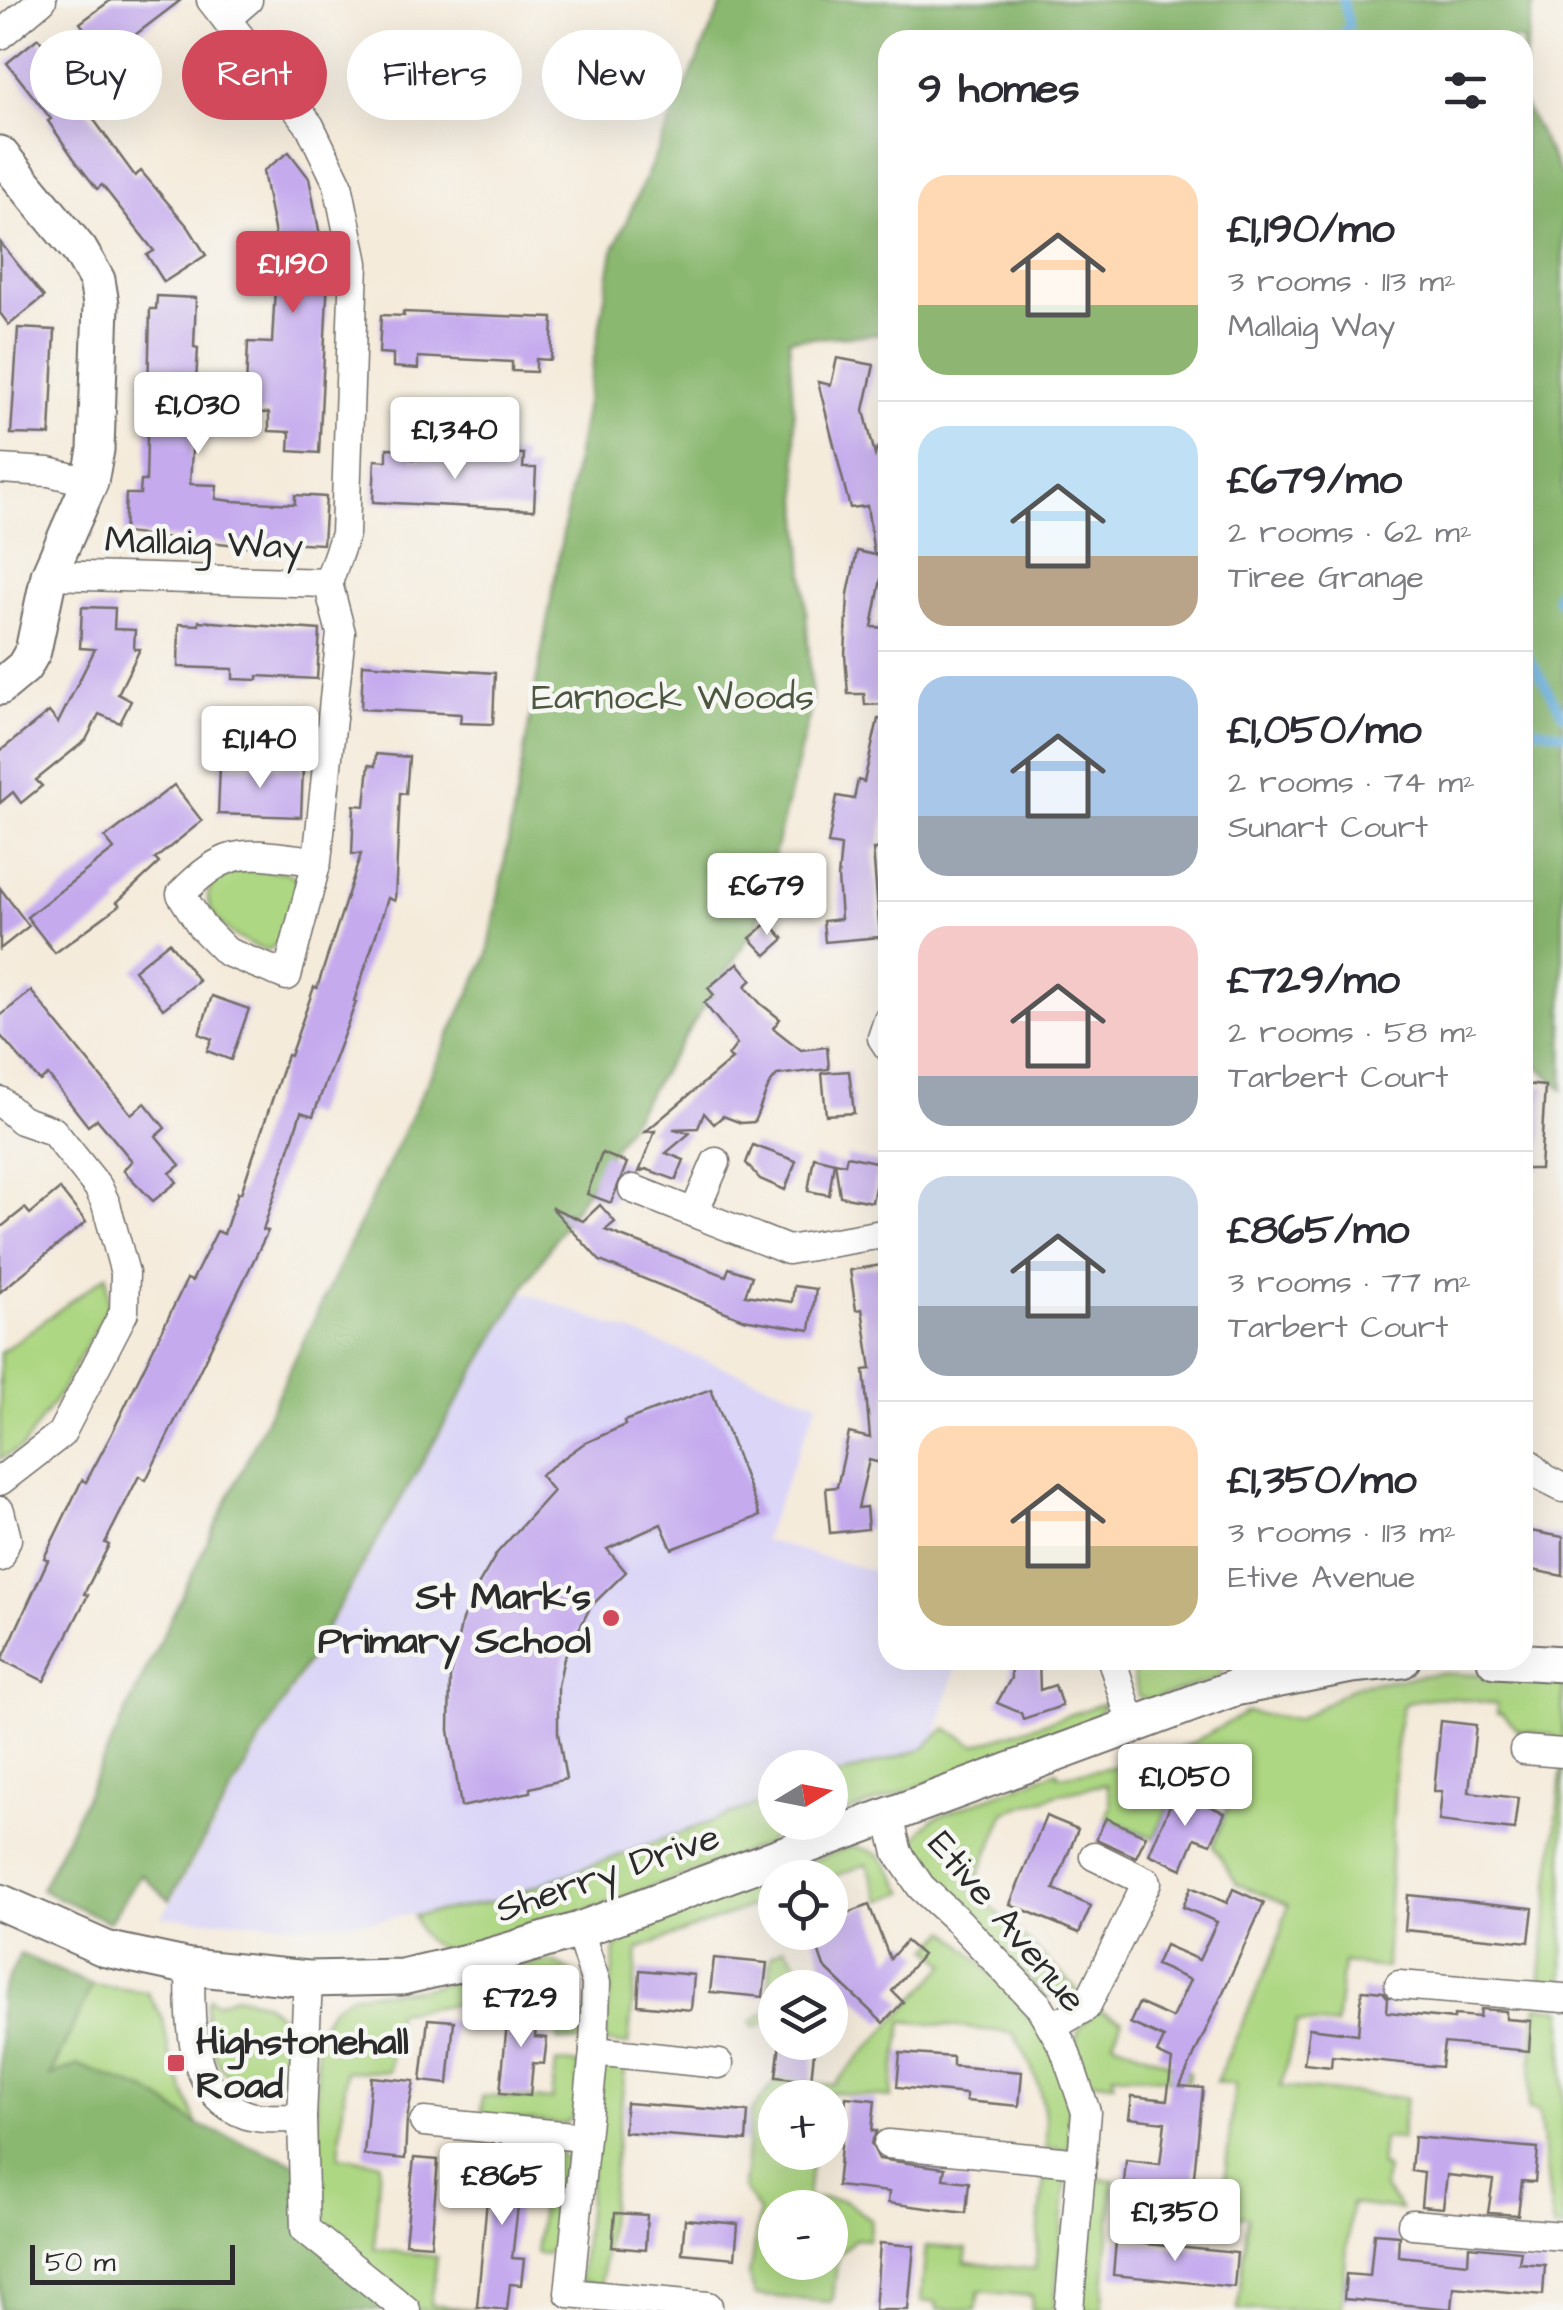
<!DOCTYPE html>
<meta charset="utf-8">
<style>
:root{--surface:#fff;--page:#f2f2f3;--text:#2b2b33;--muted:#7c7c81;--line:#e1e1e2;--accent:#d1495b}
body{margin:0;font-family:"Architects Daughter",sans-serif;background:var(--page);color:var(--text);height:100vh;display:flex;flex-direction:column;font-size:38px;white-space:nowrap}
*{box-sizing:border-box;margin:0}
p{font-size:32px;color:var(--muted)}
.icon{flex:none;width:55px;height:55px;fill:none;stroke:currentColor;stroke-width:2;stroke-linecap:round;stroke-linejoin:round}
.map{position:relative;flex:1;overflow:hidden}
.side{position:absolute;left:878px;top:30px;width:655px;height:1640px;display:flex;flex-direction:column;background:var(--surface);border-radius:30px;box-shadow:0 10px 40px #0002}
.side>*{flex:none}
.guide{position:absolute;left:30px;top:30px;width:698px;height:90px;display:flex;gap:20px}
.needle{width:65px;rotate:80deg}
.buttons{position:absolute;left:758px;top:1750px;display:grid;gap:20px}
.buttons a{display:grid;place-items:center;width:90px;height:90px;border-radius:50%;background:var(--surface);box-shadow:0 10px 40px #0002;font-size:50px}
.scale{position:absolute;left:30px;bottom:25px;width:205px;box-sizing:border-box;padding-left:10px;border:5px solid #2b2b2b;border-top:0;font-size:28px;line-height:35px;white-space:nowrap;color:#2b2b2b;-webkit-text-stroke:8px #f6f6f2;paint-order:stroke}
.price{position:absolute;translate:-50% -85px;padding:0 22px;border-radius:10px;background:#fff;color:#222;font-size:32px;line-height:65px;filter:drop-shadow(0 2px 5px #0008)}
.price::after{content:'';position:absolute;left:50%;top:60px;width:30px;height:22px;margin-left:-15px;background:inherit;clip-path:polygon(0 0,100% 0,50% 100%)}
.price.on{background:var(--accent);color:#fff}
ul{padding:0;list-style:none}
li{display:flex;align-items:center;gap:30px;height:250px;padding:0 40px}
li+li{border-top:2px solid var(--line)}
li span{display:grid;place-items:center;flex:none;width:280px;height:200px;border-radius:30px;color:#555}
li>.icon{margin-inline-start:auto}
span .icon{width:120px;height:120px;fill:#fffc;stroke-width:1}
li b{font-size:42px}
h2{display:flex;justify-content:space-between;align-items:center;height:120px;padding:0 40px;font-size:42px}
.pill{padding:0 35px;border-radius:45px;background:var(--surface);box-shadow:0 10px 40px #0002;font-size:35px;line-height:90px}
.pill.on{background:var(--accent);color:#fff}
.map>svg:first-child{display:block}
.built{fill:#dbd6f7}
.green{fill:#add782;stroke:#6c8156;stroke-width:2.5;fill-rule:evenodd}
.forest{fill:#8ab870;stroke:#5a724e;stroke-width:2.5}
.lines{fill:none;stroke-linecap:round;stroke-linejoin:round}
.stream{stroke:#68b0df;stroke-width:9}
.building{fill:#c5aaee}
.minor-casing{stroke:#726e69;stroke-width:31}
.tertiary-casing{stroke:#726e69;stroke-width:39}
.minor{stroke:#fff;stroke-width:28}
.tertiary{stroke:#fff;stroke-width:35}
.poi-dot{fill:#d1495b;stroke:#f6f6f2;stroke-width:4}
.labels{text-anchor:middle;stroke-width:9;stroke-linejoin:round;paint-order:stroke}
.street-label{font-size:38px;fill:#2b2b2b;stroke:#f6f6f2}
.park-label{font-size:38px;fill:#4c5641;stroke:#f6f6f2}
.poi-label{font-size:38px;font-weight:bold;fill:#2b2b2b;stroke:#f6f6f2;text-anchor:end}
</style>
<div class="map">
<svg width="1563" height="2310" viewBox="0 0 1563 2310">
<rect width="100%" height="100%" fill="#f6f6f2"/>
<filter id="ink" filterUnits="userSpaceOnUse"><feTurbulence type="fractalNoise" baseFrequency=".01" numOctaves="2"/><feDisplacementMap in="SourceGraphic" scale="20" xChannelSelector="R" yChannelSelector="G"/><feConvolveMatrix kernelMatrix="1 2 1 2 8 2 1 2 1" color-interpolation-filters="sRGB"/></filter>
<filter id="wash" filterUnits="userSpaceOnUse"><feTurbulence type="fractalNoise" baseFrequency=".0048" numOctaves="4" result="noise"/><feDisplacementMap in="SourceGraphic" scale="40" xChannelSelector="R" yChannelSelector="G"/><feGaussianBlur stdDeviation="2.25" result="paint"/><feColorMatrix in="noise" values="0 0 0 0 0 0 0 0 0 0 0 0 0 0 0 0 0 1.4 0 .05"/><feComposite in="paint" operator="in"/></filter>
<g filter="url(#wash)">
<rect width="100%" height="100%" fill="#f5ebdb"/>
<path class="built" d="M523,1292L818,1402L763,1540L887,1575L888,1660H958L935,1739L923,1749L904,1757L830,1778V1768H775V1798L496,1901L379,1920L303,1924L162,1917Z"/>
<g class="green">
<path d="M246,869L286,872L295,877L298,885C292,909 292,941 267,950C219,939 173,882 246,869Z"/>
<path d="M107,1275L108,1306L61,1391L22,1448L0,1459V1353Z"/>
<path d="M1130,1660H1262L1225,1668L1216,1679L1150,1700L1138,1696Z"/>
<path d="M1440,1673L1563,1679V1743L1552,1735L1518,1730L1503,1714L1497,1713V1704C1466,1700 1432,1691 1403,1705L1397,1732L1386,1968L1343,1963L1336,2026L1297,2022L1281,2087L1406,2098L1401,2139L1383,2138L1380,2167L1386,2168L1384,2187L1401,2210L1351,2204L1341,2310H1238L1248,2217L1221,2214L1235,2084L1216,2082L1275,1951L1288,1905L1237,1884L1213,1846L1239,1777L1185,1769L1154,1838L1106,1818L1111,1805L1107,1784L1062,1793L1005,1812L973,1889L1074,1986L1080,1996L1062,2000L1045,1995C1020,1970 916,1880 915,1850C915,1835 924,1827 934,1818L1057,1771L1059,1776L1135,1763L1190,1744L1247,1712L1297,1720L1358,1685Z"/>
<path d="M1105,1703L1094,1722L830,1819V1778L923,1749L946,1728L975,1745Z"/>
<path d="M1562,1764H1563V1988L1540,1986Z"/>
<path d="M775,1798V1822L781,1823L767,1844L568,1918L451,1950C428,1948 420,1936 414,1916L496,1901Z"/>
<path d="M852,1846C888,1852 887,1866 905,1892L881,1901L867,1864L830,1878H775V1898L638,1949L628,2045L604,2042L615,1950L624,1936L637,1926Z"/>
<path d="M948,1930C992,1975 1050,2023 1066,2087C1071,2107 1070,2129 1069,2150L1046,2148C1048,2105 1036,2069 1013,2033L903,2021C900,2048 893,2070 891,2098L827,2092L822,2097L775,2098V2152L812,2153L807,2198L844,2200L871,2220L868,2240L855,2239L838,2255L833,2298L830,2302L755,2295L749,2276L759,2212L743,2188L751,2112L776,2080L834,2085L947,1964L930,1948ZM775,2208H830V2262H775Z"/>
<path d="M785,1947L815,1987L775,1988V2017L754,2028L751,2021L768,2011L771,1956Z"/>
<path d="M544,1961C590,1965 584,2009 582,2042L558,2040L562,1974L466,2003L396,2012L389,2072L346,2071L339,2157L380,2162L374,2249L437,2257L431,2305L476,2310H406L305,2229L316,2166L317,2041L321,2024L332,2007L353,1994L421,1989Z"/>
<path d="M92,1985L147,1992L163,2019L169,2053L198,2125L150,2092L78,2065L50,2077Z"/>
<path d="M235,1996L263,2002L282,2017L288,2014L293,2022L292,2065C247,2127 198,2055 207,2003L210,1998L216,2003Z"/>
<path d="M1537,2006L1563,2009V2229L1553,2228L1539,2111L1528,2109Z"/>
<path d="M1098,2010L1122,2020L1113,2041L1190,2072L1188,2080L1113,2074L1114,2083L1089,2080C1075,2046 1066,2034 1098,2010Z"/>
<path d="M602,2060L626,2062L601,2285L580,2281Z"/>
<path d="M556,2063L579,2064L575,2115L564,2124L487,2116L481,2110L482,2096L552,2100Z"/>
<path d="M547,2150L558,2152L566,2158L568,2167L561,2242L546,2254L536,2253Z"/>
<path d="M1045,2169L1067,2173L1054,2310H1031L1032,2296L979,2291L976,2310L937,2309V2303L921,2301L926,2246L967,2249L965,2263L1035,2269Z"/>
<path d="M1091,2178L1114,2180L1102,2310H1079Z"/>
</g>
<g class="forest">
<path d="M724,0H1534L1523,73L1522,40H888L887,334L789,339L812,704L757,924L521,1292L169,1900L141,1874L109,1922L41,1890L488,955L613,251Z"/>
<path d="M1523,103L1563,179V1090L1522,1051Z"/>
<path d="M20,1954L92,1985L50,2076L78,2065L150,2092L198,2125L302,2166L305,2229L406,2310H0V1996Z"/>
</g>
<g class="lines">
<g class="stream">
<path d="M1337,40L1349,25L1343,0"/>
<path d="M1563,580L1556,596L1563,607"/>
<path d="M1522,645L1563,715"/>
<path d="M1522,725L1563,734"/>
</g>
</g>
<g id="blocks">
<g class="building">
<path d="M111,0H181L106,57L80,23Z"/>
<path d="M38,38L71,80L67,83L135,176L141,171L189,228L206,255L164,282L147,255L154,251L102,185L97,189L77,163L48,121L51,119L7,63Z"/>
<path d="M289,152L309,178L328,277L319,453L289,451L290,432L269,431V413L245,412L248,342L272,343L275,287L285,288L263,171Z"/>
<path d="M0,242L44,297L9,325L0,313Z"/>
<path d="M157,296L196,298L194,347L198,348L190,484L217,485L216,499L232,501L295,504V495L326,497L323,544L280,542L279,548L256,547L124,533L126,494H140L141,481H146L150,309H156Z"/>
<path d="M403,312L553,318L551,360L536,359V372L512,371V362L418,357V369L393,367V354L379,353L381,315L404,316Z"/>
<path d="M18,328L55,330L50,435L11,434Z"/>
<path d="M837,358L874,365L864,410L875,455L877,448L888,449V553L874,554L867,506L850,508L818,382L831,385Z"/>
<path d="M387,448L413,449V459L498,463V453L524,454L523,468H536L534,510L373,502L375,460L387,461Z"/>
<path d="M857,551L888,558V580L881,579L872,627L888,628V704L865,705L864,694H848L845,655L848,594Z"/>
<path d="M82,607L115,608L114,629L135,630L134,649H140L118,694L131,701L120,723L99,714L86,740L36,780L42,786L21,803L13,792L0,803V751L49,712L58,723L95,649L80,648Z"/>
<path d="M199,621L320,630L317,679L258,676V680L233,679V669L178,667L179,624L199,625Z"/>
<path d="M363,664L495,673L493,724L460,723L461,714L361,709Z"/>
<path d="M878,719L888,720V804L878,849H873L880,937L825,942L823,921L841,919L838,878L841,846L828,844L837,796L854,799L858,780L864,782Z"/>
<path d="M376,754L409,757L406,794L400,793L395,901L388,898L354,1001L356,1002L313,1116L301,1112L263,1230L268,1231L146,1480L139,1476L105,1543L109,1545L84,1594L88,1595L44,1681L2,1660L48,1560L44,1558L82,1480L86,1482L111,1435L187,1279L192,1281L217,1231L224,1234L238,1192L241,1193L287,1055L290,1056L314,987L317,988L361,854H352L354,805L365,806L369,765L375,766Z"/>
<path d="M220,765L303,768L301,817L218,814Z"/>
<path d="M174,785L202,821L155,859L159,863L117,902L120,905L55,953L27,917L114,849L105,838Z"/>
<path d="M0,888L29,926L0,949Z"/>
<path d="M769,922L784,939L766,955L750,938Z"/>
<path d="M169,942L199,981L163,1009L134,970Z"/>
<path d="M738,963L752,980L745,986L761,1004L780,1019L773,1028L801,1050L827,1047L829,1069L777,1075L769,1085L754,1122L741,1123L723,1116L714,1124L704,1113L698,1128L673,1129L690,1133L666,1153L684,1160L676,1180L646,1169L639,1172L655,1131L645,1132L732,1059L728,1056L737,1044L704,1003L714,995L708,988Z"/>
<path d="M31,991L131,1114L145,1103L165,1128L156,1136L180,1165L170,1173L177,1182L153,1201L123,1170L132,1161L97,1119L88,1126L48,1075L40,1081L0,1035V1016Z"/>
<path d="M212,996L249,1009L231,1060L207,1051L212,1039L199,1034Z"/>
<path d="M849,1071L854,1113L826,1115L822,1073Z"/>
<path d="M1522,1084L1545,1086L1540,1169H1522Z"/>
<path d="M753,1145L796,1161L785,1190L760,1179L746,1163Z"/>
<path d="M602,1153L627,1163L611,1203L587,1194Z"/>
<path d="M847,1156L880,1163L872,1202L840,1196L835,1162L845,1164Z"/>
<path d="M814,1157L834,1162L829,1195L808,1191Z"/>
<path d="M60,1189L86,1222L0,1292V1228L25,1208L30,1214Z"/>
<path d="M600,1205L615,1222L605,1230L726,1276L729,1268L752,1276L745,1295L792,1302L794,1286L816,1289L810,1330L743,1319L600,1261L551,1207L583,1221Z"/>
<path d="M888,1264V1465L869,1460L858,1508L866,1507L868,1529L830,1533L826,1488L837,1487L849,1433L870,1438L864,1370L871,1369L862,1309L856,1310L850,1270Z"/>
<path d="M711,1389L760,1516L672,1549L661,1524L607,1549L626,1572L591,1606L564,1658L558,1686V1733L566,1779L530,1788V1792L461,1807L449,1730L450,1675L455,1652L462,1620L477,1587L497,1553L553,1491L540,1475L583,1444L625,1425L624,1421Z"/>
<path d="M1525,1530L1563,1537V1576L1522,1568Z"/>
<path d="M1010,1660H1039L1040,1690L1055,1685L1062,1706L1023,1719L1021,1713L997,1703L1011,1678Z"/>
<path d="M1441,1721L1476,1725L1469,1792L1518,1798L1514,1830L1439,1821L1442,1791H1434Z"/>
<path d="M1176,1791L1225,1813L1211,1844L1195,1838L1182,1869L1149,1854Z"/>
<path d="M1046,1816L1078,1829L1054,1889L1091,1906L1079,1933L1010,1904Z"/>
<path d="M1106,1818L1146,1836L1136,1857L1096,1839Z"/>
<path d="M1191,1887L1227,1903L1233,1889L1264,1903L1180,2086L1203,2088L1191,2205L1156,2201L1158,2186L1124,2183L1126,2160L1160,2164L1165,2122L1129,2118L1132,2096L1167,2100L1172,2060L1157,2053L1164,2038L1130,2023L1139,2003L1172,2018L1190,1980L1156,1965L1165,1945L1199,1960L1217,1922L1183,1907Z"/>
<path d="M1408,1895L1533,1908L1529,1942L1405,1930Z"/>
<path d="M869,1905L890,1959L906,1941L922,1955L892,1991L903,2002L883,2023L824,1967L812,1932H830V1920Z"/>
<path d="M714,1958L767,1963L763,1997L710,1992Z"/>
<path d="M640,1970L694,1975L691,2010L638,2005Z"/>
<path d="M1362,1990L1383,1992L1388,1998L1387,2012L1454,2019V2015L1480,2017L1481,2009L1506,2011V2019L1531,2021L1529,2051L1444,2043L1441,2067L1332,2056L1331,2067L1304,2064L1309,2028L1358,2034Z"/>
<path d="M509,2003L538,2007L535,2037L547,2038L544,2064L533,2063L530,2096L500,2093Z"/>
<path d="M428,2019L454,2021L448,2084L421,2081Z"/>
<path d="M780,2042H815L811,2081L776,2077Z"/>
<path d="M900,2053L953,2057V2066L1022,2072L1019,2106L966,2101V2094L897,2087Z"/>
<path d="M371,2077L414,2081L407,2119L405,2159L364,2155Z"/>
<path d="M846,2097L875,2100L872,2131H877L871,2143L879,2159L945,2168L943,2179L969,2182L966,2213L888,2203L889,2192L837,2186Z"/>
<path d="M626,2103L748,2112L746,2141L624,2132Z"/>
<path d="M1414,2137L1538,2148L1535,2182L1522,2181L1518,2215L1488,2213L1493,2180L1447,2175L1443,2208L1421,2206L1424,2173L1411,2171Z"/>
<path d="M492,2146L522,2149L520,2171L532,2172L529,2198L519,2197L512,2258L524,2259L521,2285L510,2284L507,2310L477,2307Z"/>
<path d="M414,2158L438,2160L431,2245L405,2243Z"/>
<path d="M615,2213L647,2215L645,2250L612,2247Z"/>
<path d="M685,2219L738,2224L735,2258L682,2253Z"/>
<path d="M1374,2233L1399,2235L1398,2256L1468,2263L1469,2246L1521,2251L1519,2263L1545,2265L1543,2295L1454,2287L1452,2309L1344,2299L1346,2274L1370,2276Z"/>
<path d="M1116,2241L1237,2253L1234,2287L1113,2275Z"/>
<path d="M880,2243L914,2246L908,2310H875Z"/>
</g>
</g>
</g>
<g filter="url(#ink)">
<use href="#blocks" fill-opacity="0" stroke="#726e69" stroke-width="2.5"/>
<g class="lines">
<g class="minor-casing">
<g id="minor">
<path d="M211,0L310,126L338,184L354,263L345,534L328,583"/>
<path d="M226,19L248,0"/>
<path d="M0,35L42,0"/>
<path d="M0,469L49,472L90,482"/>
<path d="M49,575L328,583"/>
<path d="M317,861C250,855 232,841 181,894L202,927L227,952L287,976L317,861L341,633L328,583"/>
<path d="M888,1020L882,1038L888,1047"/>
<path d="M0,1101L21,1120L53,1131L98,1187L106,1204L125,1273L124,1312L61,1434L0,1481"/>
<path d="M633,1189L788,1250L888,1233"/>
<path d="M694,1213L716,1162"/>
<path d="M1522,1457L1543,1478L1563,1488"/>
<path d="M0,1511L7,1539L0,1557"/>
<path d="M1112,1660L1132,1725"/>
<path d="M1524,1750L1563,1753"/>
<path d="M889,1816L898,1853L921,1887L959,1922L1040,2007L1064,2048L1086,2112L1069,2310"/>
<path d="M579,1930L596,1983L594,2051L569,2293L708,2306"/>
<path d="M190,1967C191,2021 186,2094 247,2115C263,2120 285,2118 302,2118"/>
<path d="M308,1979L302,2118L305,2229L406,2310"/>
<path d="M1399,1985L1563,1998"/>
<path d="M1052,2027L1086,2007L1147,1882L1094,1856"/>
<path d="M594,2051L719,2064"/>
<path d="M424,2122L583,2137"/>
<path d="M888,2144L1082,2163"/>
<path d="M1412,2224L1563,2236"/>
</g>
</g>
<g class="tertiary-casing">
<g id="tertiary">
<path d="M0,154L80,251L97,280L101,304L96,450L90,482L49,575L33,651L24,667L0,687"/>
<path d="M1495,1660L1563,1664"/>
<path d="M0,1902L106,1949L190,1967L308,1979L402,1977L484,1958L579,1930L1234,1688L1351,1665L1402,1660"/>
</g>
</g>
<use href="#minor" class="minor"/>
<use href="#tertiary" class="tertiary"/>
</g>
</g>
<g class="poi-dot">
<circle cx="611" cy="1618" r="10"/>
<rect x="166" y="2053" width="20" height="20" rx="5"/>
</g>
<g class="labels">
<g class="street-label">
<text transform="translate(204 542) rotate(2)" y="13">Mallaig Way</text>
<text transform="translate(607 1872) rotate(-19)" y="13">Sherry Drive</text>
<text transform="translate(1008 1921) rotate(50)" y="13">Etive Avenue</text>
</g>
<g class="park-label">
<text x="673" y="709">Earnock Woods</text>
</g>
<g class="poi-label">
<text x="591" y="1609">St Mark's<tspan x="591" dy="44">Primary School</tspan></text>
<text x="196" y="2054" text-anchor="start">Highstonehall<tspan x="196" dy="44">Road</tspan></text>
</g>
</g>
</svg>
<div class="buttons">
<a><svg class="needle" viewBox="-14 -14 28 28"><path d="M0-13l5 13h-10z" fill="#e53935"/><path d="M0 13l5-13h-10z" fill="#7c7c81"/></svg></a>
<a><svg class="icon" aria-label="locate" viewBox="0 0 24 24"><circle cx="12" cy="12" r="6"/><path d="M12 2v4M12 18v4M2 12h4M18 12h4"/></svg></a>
<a><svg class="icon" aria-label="layers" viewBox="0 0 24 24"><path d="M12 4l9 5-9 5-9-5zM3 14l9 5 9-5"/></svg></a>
<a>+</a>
<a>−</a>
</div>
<div class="scale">50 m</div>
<b class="price on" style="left:293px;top:316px">£1,190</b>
<b class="price" style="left:198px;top:457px">£1,030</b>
<b class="price" style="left:455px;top:482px">£1,340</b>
<b class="price" style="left:260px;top:791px">£1,140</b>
<b class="price" style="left:767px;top:938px">£679</b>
<b class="price" style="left:1185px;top:1829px">£1,050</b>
<b class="price" style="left:521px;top:2050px">£729</b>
<b class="price" style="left:502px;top:2228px">£865</b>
<b class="price" style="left:1175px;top:2264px">£1,350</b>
<div class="guide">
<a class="pill">Buy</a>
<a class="pill on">Rent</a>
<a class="pill">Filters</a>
<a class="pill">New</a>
</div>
<section class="side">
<h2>9 homes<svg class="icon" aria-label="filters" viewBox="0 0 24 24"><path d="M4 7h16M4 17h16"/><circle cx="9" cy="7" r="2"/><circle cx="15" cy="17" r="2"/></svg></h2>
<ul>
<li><span style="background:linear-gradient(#ffd9b3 65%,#8fb573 0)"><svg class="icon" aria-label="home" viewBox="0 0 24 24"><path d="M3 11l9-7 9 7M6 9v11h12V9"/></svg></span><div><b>£1,190/mo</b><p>3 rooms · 113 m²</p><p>Mallaig Way</p></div></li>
<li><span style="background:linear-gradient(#bfe0f5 65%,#b9a48a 0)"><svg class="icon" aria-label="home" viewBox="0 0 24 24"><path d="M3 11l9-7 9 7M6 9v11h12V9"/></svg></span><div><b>£679/mo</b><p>2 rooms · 62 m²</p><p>Tiree Grange</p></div></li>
<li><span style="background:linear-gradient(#a9c7e8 70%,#9aa5b1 0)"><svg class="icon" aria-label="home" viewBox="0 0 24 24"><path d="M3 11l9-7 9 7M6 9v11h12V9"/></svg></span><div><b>£1,050/mo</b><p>2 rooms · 74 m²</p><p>Sunart Court</p></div></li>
<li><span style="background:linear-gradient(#f6c9c9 75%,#9aa5b1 0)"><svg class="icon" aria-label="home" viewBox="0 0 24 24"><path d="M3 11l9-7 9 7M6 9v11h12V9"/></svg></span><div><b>£729/mo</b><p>2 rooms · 58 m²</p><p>Tarbert Court</p></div></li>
<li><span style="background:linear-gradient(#c9d6e8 65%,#9aa5b1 0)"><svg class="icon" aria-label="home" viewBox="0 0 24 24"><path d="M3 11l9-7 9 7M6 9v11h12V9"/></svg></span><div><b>£865/mo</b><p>3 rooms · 77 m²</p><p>Tarbert Court</p></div></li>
<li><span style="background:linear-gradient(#ffd9b3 60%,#c2b280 0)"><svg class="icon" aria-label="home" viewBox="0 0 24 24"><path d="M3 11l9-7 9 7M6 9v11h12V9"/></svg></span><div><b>£1,350/mo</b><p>3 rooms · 113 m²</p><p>Etive Avenue</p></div></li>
</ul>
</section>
</div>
